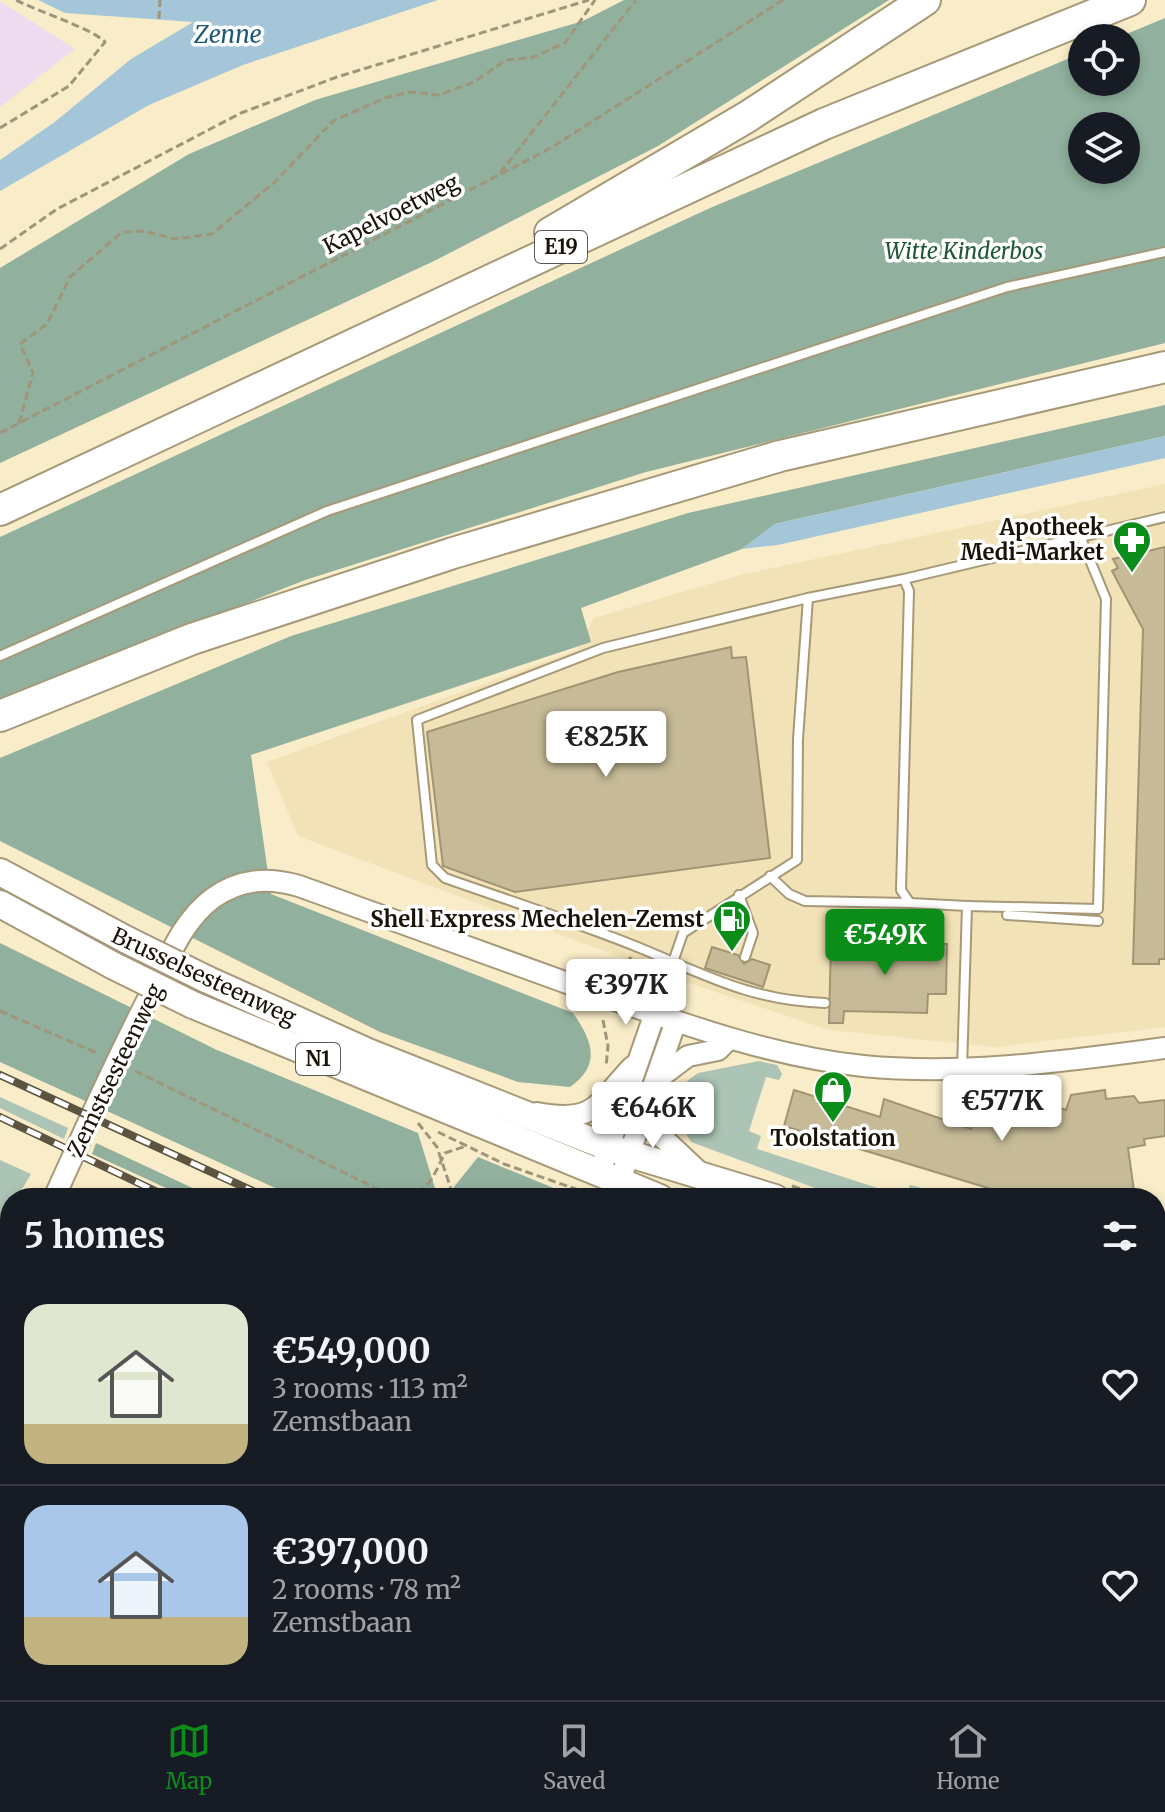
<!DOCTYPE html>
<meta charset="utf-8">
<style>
:root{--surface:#171b24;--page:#20242c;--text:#f1f3f6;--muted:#9ea1a6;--line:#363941;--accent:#0c8d19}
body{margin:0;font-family:Merriweather,serif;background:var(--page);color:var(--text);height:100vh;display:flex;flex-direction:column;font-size:30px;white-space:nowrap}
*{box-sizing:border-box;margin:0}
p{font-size:26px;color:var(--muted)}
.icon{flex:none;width:44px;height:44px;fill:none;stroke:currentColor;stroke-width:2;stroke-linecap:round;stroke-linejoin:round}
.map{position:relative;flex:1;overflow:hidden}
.details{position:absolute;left:0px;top:1188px;width:1166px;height:512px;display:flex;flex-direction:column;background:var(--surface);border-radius:32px 32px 0 0;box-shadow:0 4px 12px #0003}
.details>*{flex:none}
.controls{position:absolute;left:1068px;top:24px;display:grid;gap:16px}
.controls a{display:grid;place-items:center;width:72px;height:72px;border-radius:50%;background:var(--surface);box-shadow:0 4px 12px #0003;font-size:40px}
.price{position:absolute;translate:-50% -68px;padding:0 18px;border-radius:8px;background:#fff;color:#222;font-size:26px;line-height:52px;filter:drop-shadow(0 2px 4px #0008)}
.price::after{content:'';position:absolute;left:50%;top:48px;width:24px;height:18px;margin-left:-12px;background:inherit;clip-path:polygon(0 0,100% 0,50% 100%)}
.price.active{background:var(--accent);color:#fff}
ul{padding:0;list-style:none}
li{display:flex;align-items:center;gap:24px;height:200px;padding:0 24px}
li+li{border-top:2px solid var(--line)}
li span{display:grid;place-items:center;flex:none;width:224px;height:160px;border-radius:24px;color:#555}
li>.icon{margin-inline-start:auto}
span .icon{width:96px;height:96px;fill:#fffc;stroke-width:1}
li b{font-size:34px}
h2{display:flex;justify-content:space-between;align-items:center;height:96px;padding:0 24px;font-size:34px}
.tab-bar{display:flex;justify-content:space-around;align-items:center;height:112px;border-top:2px solid var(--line);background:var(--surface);font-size:22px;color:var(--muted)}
.tab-bar a{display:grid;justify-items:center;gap:4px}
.tab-bar .active{color:var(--accent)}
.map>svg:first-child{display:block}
.built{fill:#f2e2b7}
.industrial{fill:#eddcef}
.green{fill:#acc4b5}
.forest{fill:#91b09d;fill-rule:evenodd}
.water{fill:#a5c6d8}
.building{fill:#c6ba97;stroke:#a19473;stroke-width:2}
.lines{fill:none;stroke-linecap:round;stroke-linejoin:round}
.service-casing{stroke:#a69978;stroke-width:12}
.tertiary-casing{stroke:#a69978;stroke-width:24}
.primary-casing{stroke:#a69978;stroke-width:30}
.motorway-casing{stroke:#a69978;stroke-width:34}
.path{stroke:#9f957a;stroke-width:3;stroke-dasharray:8 4;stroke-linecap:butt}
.service{stroke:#fff;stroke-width:8}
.tertiary{stroke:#fff;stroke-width:20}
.primary{stroke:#fff;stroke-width:26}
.motorway{stroke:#fff;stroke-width:30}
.rail-casing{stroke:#5c5440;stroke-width:8}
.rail{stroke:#fff;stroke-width:5;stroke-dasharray:15;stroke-linecap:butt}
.primary-bridge-casing{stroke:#a69978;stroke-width:30;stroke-linecap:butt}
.primary-bridge{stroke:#fff;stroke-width:26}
.labels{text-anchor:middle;stroke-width:7;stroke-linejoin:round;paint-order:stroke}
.shield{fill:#fff;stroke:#5d5a51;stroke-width:2}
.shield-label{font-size:20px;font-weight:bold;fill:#181306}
.street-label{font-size:22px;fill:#181306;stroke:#fff}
.park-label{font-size:22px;font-style:italic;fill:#20563a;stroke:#fff}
.poi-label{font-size:22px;font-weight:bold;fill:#181306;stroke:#fff;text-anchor:end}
.water-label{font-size:24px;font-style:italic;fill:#1e5974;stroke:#fff}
</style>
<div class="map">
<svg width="1165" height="1700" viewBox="0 0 1165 1700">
<rect width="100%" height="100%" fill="#f9ecc8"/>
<g class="built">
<path d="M1165,484V1027L995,1047L829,1030L683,981L298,836L267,762L577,650L594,618L740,575Z"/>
<path d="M1156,1361L1165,1363V1544L1156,1540Z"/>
</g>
<path class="industrial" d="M0,1L75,49L0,107Z"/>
<g class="green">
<path d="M759,1061L777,1065L782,1074L779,1080L766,1077L749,1131L761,1136L757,1149L905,1197L910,1185L919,1187L926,1198H842L691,1142L676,1116L675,1102L683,1084L698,1073Z"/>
<path d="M0,1097L68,1128L64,1139L0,1108Z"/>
<path d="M0,1160L31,1174L17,1198H10V1220L0,1228Z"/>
<path d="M189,1690H784L803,1700H185Z"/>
<path d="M813,1690H885L904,1700H832Z"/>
</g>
<g class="forest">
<path d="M624,0H889L658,146L434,261L0,463V268L189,154L315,100L583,21Z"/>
<path d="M1165,18V343L646,472L305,580L0,701V537L710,208L1082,53V82H1126V38H1117ZM1082,126H1126V170H1082Z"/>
<path d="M1165,405V436L775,524L742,549L581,608L591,642L251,755L271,894L573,1013C592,1040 602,1065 570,1087L518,1082L380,1032L0,841V758L291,636L688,513Z"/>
<path d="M0,943L217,1050L418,1133L438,1198H297L0,1062Z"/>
<path d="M96,1143L214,1198H188L92,1154Z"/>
<path d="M478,1157L556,1189L558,1198H445Z"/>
<path d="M10,1429V1545L4,1559L10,1570V1690H189L185,1700H0V1453Z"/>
<path d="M1156,1629L1165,1633V1700L1139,1690H1156Z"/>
<path d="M969,1690H1047L1065,1700H988Z"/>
</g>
<g class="water">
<path d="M38,0H438L243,65L149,105L0,191V160L56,121L131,59L193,22L65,13Z"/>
<path d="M1165,436V458L778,545L742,549L775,524Z"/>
</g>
<g class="building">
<path d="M1165,547V959H1159V964H1133L1143,629L1112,571L1118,568L1113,559Z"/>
<path d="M731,647L732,658L746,657L770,858L515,892L443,866L427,732L618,672Z"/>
<path d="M831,942L947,944L946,994H928L927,1013L844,1011L843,1023H829Z"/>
<path d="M712,947L738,955L744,964L752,959L770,965L763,987L705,968Z"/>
<path d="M794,1090L880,1117L884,1099L971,1129L980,1102L1042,1123L1048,1104L1066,1110L1071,1095L1105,1090L1106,1099L1134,1096L1139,1103L1165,1100V1136L1144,1139L1145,1145L1128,1148L1135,1198H1021L784,1126Z"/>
</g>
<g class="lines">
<g class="service-casing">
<g id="service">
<path d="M904,579L1165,517"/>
<path d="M808,598L603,648L417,720L432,865L445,878C510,901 576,922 640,948C705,975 753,1001 825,1003"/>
<path d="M0,656L327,511L1007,287L1165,252"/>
<path d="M770,876L789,894L805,901L910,903"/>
<path d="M739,895L753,933L745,957"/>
<path d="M967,906L1098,909L1106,599L1080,536"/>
<path d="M1007,915L1098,921"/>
<path d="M656,1011L683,933L797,860L798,739L808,598L904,579L909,591L901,890L910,903L967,906L962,1069"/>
<path d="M0,1400L10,1402"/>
<path d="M1156,1401L1165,1404"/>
<path d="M796,1690L814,1700"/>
</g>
</g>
<g class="tertiary-casing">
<g id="tertiary">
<path d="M655,1081L688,1056L718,1050L729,1039"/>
<path d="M647,1103L662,1137L698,1171"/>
<path d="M537,1113C596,1124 597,1104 632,1067"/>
<path d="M599,1175L655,1013"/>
<path d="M619,1183L676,1021"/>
<path d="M54,1198C86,1127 117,1058 153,989C169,957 183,920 213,898C240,879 267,877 299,886C398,922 496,957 595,993C683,1024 770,1056 863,1066C965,1076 1065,1061 1165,1048"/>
<path d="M0,1315L10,1293"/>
</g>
</g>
<g class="primary-casing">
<g id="primary">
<path d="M0,872L127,940"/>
<path d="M0,904L114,966"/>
<path d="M206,979L368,1052L610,1148L775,1198"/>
<path d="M193,1005L660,1198"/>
<path d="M1156,1330L1165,1334"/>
</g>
</g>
<g class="motorway-casing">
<g id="motorway">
<path d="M550,233L747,117L925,0"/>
<path d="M0,510L824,124L1130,0"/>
<path d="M0,716L192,639L453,553L780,456L1165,367"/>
</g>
</g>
<g class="path">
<path d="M159,19L160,0"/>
<path d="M0,128L69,86L105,42C93,29 37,11 16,0"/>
<path d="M500,173L636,0"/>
<path d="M0,249L57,209L241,113L337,77L589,0"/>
<path d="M19,423L33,373L20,344L47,324L70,277L122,232L144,231L175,239L212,234L275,182L333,121L385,98L409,92L439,95L474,82L506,60L531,58L565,43L595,0"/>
<path d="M0,433L549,149L783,0"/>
<path d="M616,981L631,957"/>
<path d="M0,1011L99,1054"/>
<path d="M603,1020L608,1046L606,1067"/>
<path d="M135,1071L390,1195C427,1200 431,1180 445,1153L466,1146"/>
<path d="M672,1109L676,1090"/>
<path d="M418,1123L437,1147L454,1198"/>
<path d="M438,1132L504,1164L590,1194"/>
<path d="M792,1186L830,1198"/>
<path d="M1156,1358L1165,1361"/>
<path d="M1156,1542L1165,1546"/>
<path d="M1156,1661L1165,1665"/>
</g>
<use href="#service" class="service"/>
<use href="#tertiary" class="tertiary"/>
<use href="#primary" class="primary"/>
<use href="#motorway" class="motorway"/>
<g class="rail-casing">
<g id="rail">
<path d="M0,1075L268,1198"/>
<path d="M0,1117L170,1198"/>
<path d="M0,1327L10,1330"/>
<path d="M1156,1617L1165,1621"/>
<path d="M923,1690L942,1700"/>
<path d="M946,1690L965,1700"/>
<path d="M1085,1690L1103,1700"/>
<path d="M1106,1690L1124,1700"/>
</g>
</g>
<use href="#rail" class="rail"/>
<g class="primary-bridge-casing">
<g id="primary-bridge">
<path d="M127,940L206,979"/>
<path d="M114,966L193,1005"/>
</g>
</g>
<use href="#primary-bridge" class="primary-bridge"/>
</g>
<defs>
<g id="pharmacy-pin" transform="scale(2)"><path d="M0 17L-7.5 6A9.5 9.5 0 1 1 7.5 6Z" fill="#0c8d19" stroke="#fff"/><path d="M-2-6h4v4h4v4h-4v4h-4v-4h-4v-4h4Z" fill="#fff"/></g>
<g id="fuel-pin" transform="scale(2)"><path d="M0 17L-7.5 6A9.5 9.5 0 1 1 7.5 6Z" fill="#0c8d19" stroke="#fff"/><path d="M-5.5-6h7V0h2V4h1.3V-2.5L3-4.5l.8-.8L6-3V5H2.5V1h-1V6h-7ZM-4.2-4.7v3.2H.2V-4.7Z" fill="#fff"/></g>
<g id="shop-pin" transform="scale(2)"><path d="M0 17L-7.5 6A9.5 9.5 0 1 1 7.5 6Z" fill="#0c8d19" stroke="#fff"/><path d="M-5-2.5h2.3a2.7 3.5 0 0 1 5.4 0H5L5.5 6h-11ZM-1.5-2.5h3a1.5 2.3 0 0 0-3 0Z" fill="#fff"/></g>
</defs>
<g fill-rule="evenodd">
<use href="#pharmacy-pin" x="1132" y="540"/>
<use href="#fuel-pin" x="732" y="919"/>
<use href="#shop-pin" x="833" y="1090"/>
</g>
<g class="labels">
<g class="shield">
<rect x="535" y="231" width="52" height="32" rx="6"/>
<rect x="296" y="1043" width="44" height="32" rx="6"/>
</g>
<g class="shield-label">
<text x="561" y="254">E19</text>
<text x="318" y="1066">N1</text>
</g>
<g class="street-label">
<text transform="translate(391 214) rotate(-27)" y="8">Kapelvoetweg</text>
<text transform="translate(204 976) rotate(25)" y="8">Brusselsesteenweg</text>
<text transform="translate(115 1070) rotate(-64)" y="8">Zemstsesteenweg</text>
</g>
<g class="park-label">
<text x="964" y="259">Witte Kinderbos</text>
</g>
<g class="poi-label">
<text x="1104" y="535">Apotheek<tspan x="1104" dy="25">Medi-Market</tspan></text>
<text x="704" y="927">Shell Express Mechelen-Zemst</text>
<text x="833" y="1146" text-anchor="middle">Toolstation</text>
</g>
<g class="water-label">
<text x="228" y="43">Zenne</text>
</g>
</g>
</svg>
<div class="controls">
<a><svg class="icon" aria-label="locate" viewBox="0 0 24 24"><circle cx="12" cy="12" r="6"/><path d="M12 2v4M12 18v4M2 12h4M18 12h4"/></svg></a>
<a><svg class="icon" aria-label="layers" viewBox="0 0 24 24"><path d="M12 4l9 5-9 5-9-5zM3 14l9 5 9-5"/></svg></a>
</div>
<b class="price" style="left:606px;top:779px">€825K</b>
<b class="price active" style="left:885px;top:977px">€549K</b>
<b class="price" style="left:626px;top:1027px">€397K</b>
<b class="price" style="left:1002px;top:1143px">€577K</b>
<b class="price" style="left:653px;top:1150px">€646K</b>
<section class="details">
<h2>5 homes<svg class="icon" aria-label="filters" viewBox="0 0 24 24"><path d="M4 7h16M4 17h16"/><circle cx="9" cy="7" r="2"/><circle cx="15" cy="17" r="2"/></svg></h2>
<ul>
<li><span style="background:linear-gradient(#dfe7d0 75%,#c2b280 0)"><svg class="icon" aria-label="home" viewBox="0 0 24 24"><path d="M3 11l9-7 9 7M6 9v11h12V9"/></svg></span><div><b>€549,000</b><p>3 rooms · 113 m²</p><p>Zemstbaan</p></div><svg class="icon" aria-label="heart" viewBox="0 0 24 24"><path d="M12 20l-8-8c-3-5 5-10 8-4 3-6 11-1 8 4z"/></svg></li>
<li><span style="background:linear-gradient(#a9c7e8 70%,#c2b280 0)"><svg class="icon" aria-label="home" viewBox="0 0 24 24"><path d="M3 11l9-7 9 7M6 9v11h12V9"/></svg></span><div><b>€397,000</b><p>2 rooms · 78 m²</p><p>Zemstbaan</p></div><svg class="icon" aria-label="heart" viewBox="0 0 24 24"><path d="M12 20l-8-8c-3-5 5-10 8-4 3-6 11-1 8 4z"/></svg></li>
</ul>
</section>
</div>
<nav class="tab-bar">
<a class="active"><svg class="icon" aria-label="map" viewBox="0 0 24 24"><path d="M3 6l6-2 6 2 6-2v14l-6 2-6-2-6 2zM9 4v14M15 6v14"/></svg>Map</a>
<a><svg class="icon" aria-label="saved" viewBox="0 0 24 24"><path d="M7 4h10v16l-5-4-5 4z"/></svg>Saved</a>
<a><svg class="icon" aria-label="home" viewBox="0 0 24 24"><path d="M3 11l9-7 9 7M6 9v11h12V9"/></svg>Home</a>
</nav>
